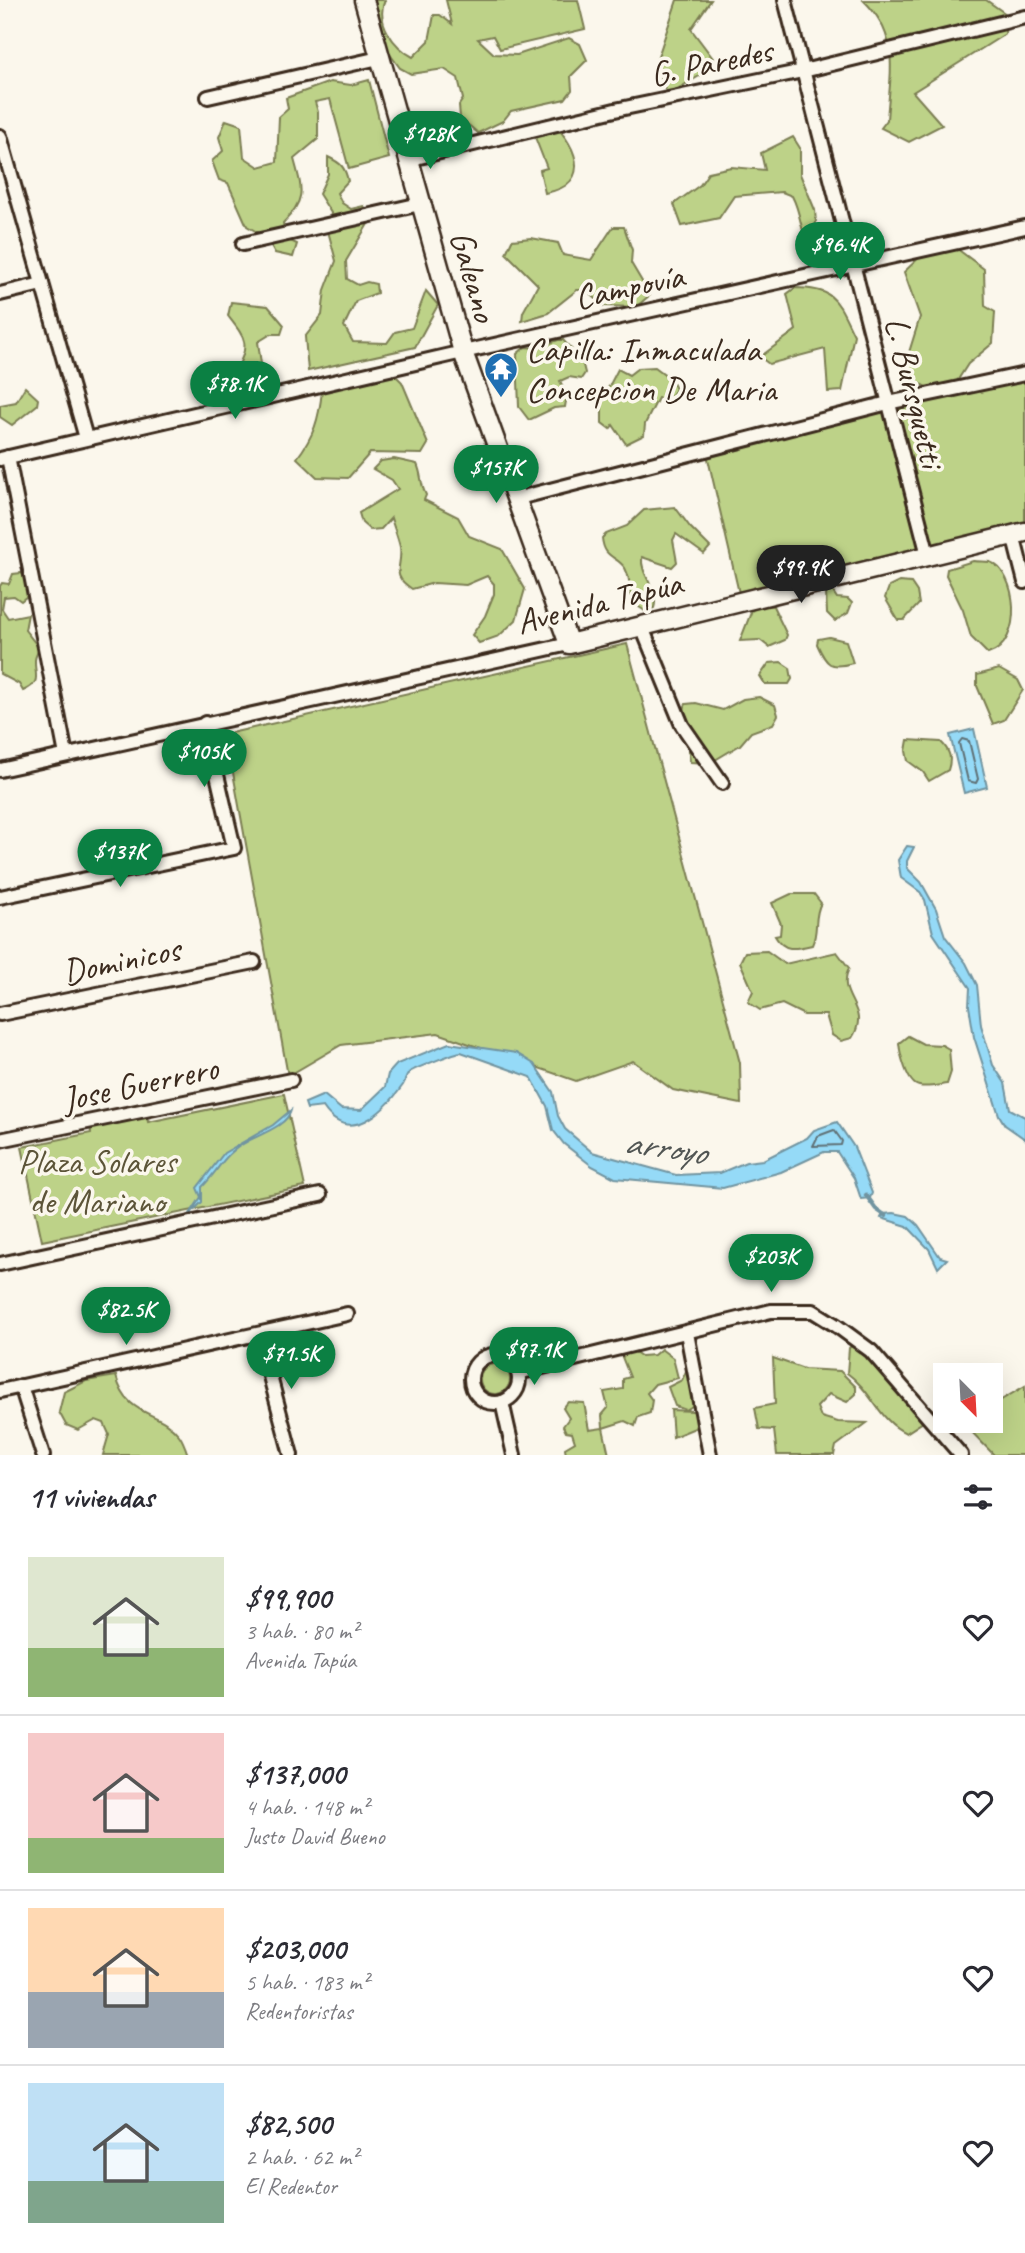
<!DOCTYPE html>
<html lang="es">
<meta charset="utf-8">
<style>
:root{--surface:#fff;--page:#f7f7f7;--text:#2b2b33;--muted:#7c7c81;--line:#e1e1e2;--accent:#0b8043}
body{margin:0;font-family:Caveat,sans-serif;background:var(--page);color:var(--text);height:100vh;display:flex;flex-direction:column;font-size:26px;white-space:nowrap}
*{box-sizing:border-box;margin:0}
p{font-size:23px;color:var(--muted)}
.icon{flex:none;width:38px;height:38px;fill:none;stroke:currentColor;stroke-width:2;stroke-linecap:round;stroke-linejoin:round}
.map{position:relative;height:1455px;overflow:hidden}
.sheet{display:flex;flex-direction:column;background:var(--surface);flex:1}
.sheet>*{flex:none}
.needle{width:46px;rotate:156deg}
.buttons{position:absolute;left:933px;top:1363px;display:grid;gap:14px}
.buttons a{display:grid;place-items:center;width:70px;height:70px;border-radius:0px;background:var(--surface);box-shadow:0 7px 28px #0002;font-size:35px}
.price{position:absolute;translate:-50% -60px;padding:0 16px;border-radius:24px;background:var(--accent);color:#fff;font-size:23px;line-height:46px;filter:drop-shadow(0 2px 4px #0008)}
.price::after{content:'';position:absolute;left:50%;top:42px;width:21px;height:16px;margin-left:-10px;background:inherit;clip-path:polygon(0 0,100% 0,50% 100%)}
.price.current{background:#222;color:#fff}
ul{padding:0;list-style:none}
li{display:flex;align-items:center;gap:21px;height:175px;padding:0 28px}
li+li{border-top:2px solid var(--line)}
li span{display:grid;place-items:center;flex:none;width:196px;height:140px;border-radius:0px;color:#555}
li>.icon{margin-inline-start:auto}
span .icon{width:84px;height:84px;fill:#fffc;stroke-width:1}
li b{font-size:30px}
h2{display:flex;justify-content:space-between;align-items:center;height:84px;padding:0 28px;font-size:30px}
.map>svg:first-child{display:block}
.green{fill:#bdd288;stroke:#7c7e53;stroke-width:2}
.water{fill:#95daf7;stroke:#7194a0;stroke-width:2}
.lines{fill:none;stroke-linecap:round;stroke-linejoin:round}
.shore{stroke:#5f7075;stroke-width:2}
.stream{stroke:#7194a0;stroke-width:4.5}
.street-casing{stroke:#3b2a1e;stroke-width:18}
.secondary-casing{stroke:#3b2a1e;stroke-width:23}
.street{stroke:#fbf7ec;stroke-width:12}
.secondary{stroke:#fbf7ec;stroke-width:18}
.labels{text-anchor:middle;stroke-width:7;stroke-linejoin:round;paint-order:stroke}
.street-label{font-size:35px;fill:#3b2a1e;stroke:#fbf7ec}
.poi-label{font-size:35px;fill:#3b2a1e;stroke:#fbf7ec;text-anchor:start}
.park-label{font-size:35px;fill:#5c5438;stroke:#fbf7ec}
.water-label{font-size:37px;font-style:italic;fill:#525654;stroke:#fbf7ec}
</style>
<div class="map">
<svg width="1025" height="1455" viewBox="0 0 1025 1455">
<rect width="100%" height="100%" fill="#fbf7ec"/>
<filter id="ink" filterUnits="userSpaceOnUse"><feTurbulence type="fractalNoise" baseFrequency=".0143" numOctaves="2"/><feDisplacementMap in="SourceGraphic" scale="14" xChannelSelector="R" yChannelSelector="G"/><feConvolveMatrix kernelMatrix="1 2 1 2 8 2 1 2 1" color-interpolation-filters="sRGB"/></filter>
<g filter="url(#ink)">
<g class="green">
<path d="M371,0H385C375,22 394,47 413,57L429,41L434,15H440L452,24L446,0H578L585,29L500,49L493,36L478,39L494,54L517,55L569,38L580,44L587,60L571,76L572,90L565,99L511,111L503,121L478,133L460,118L459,105L463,99L458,78L444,69L411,74L400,68L370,27Z"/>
<path d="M677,0H711L691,29L718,65L667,95L656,63Z"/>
<path d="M863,0H986L1006,14L1005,34L913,92L942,125L909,142L881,128L887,120C890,73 901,36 863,0Z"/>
<path d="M369,80L389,158L349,169L330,99L315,102L318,112V139L294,159C302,189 307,199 283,223L286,239L297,244L293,257L275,253L270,244L258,239L257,232L247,226L228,183L219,180L212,161L223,151L219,137L226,120L241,125L244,157L259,167L277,162L279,117L288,109L286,98L330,82L351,85Z"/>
<path d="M547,118C575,141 596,184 545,193L540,170L547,168L533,132Z"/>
<path d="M793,137L800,148V174L815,210L816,223L811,252C800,233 802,215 792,196L782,192L734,196L719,218L682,226L674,204L700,185L709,172L731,167L765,170L761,153Z"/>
<path d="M328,157C341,163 345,167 348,181L337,193L342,203L351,209L364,206L371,219L346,261L347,279L358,285L367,282L376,284L377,293L356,301L344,326L353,342L387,343L395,332L412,328L426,291L438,305L415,347L308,371L305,337L322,315L325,290L336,261L328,231L331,213L319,194L328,174Z"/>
<path d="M613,227H624L632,250L631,263L650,295L636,307L604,306L586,290H577L548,313L522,321L523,312L538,285L506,253L512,240L531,238L558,243L563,255L591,260Z"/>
<path d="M948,242L984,269L985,306L995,312L993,343L968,364L952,389L1025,374V532L923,551L739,593L706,450L935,392L912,379L906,362L920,317L904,272L928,249Z"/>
<path d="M795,288C836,288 837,301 854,335L842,391L828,392L825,349L769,364L760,357L796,330L787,294Z"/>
<path d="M231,302L268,306L284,325L281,334H271L258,342L261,364L270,383L267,386L237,378L236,370C251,344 245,338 228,316Z"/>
<path d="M558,340H563L582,361L585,373L581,379L569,377L560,381L567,395L565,407L554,408L529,420L519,407L517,354L525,347L537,348Z"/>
<path d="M655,367L671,379L676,389L670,398H658L645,424L644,435L626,444L613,425L610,429L602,423V400L618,369L629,375L638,368Z"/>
<path d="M353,374H394L402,382L428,444L422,454L370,453L348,478L317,477L297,458C314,436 319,419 322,391Z"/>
<path d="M25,387L38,399L37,405L12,425L0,417V405L16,402Z"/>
<path d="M394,459L417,464C422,475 420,484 426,495L424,500L458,517L469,536L502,549L525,589L516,620L499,636L479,643L472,635L485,616L494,594V584L487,576L466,585L434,583L412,589C389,574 403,568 400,547C398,538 394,528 391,518L381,529L370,530L362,523L359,513L398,489L392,480L373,469L381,461Z"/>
<path d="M675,507L690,527L710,547L704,554L676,534L673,540L677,562L672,567L642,557C640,577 660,589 654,608L645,611L630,601C629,589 631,579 625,568C616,555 604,559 602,538L606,534L627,526L644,510Z"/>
<path d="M973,561C978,562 985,561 990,562C1017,571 1025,643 988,654L971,637L963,610L946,575L947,569Z"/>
<path d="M21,573L27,576V596L21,601L14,596L4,597L2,609L8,618L28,614L25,630L39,648C38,652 35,656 35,660C34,675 43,682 23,691L19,684L0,674V586L2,583L9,584L13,574Z"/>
<path d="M899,582L911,583L917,592L919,604L904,620H898L885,598L889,587Z"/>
<path d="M831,589L837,598L848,599L852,603L848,613L835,621L827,613L826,593Z"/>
<path d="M762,605L773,606L787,635L785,640L769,647L760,640L740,641L752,610Z"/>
<path d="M829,637L846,641L853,663C830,669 827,666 817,644L818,639Z"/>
<path d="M627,644L740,1063L741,1104L673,1090L633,1061L576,1081L438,1033L341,1045L288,1076L226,734Z"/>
<path d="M781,662L790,668L792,679L789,684H765L760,676L769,663Z"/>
<path d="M999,669L1018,680L1023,690L1004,720L993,724L977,686V675Z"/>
<path d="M759,697L775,705L778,715L773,724L751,732L740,745L710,763L690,762C689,748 680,713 686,704L696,703L723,710L743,699Z"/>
<path d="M908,740L941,742C950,751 952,758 948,770L929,781L923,772L908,761L906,751Z"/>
<path d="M791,894H814L821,903C813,917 819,931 812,945C795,949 784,952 775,936L780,935L781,924L772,903Z"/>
<path d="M767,951L785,964L837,952L849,968C835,998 872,1007 852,1038L841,1041L832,1035L826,1015H804L782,1004L760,1010L748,1002L753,991L740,962L745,952Z"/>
<path d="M908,1036L923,1044L942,1045L949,1049L951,1072L947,1084C939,1085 928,1088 919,1086C907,1084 900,1053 899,1043Z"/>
<path d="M284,1094L305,1187L42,1241L22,1147L91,1133L90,1124L146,1113L148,1122Z"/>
<path d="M857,1341L926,1420L906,1433C879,1421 872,1391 847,1373L849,1348Z"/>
<path d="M661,1349L673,1358L678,1378L655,1384L647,1393L652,1400L650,1413L638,1417L635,1426L625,1421L603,1428L609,1455H566L565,1448L575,1442L572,1433L566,1432L563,1426L569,1418L563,1408L568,1402L584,1403L589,1430L603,1428L602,1415L608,1408L604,1392L623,1389V1379L630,1377L620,1352L632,1350L641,1356L654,1355Z"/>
<path d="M773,1358L804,1369L840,1371L856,1387V1394L847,1402L829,1394L817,1407L821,1417L838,1422L867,1423L836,1446L834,1455H777L774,1430L759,1429L755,1408L775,1404Z"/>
<circle cx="495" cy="1379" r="15"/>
<path d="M688,1367L700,1401L686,1410L675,1406L668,1387L682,1380Z"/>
<path d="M116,1376C127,1419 159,1409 179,1435C183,1440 186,1449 188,1455H103L109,1434L104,1423L96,1420L78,1430L66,1425L59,1412L64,1392L86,1381Z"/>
<path d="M1025,1386V1455H994L962,1422L990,1421L991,1406Z"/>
<path d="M671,1410L693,1411L698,1418L695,1428L673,1437Z"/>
</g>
<g class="water">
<path d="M974,729L987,787L964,793L950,735Z"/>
<path d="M907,846L914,847L907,861V868L921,882L936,909L945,936L966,963L977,985L981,1025L993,1065L1005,1083L1010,1109L1025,1117V1139L1005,1125L999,1115L974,1037L969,1006L970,988L933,933L925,900L920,892L901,878L898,860Z"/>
<path d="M449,1043L516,1053L534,1064L553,1092L558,1116L565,1129L592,1152L676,1175L720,1173L746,1162L763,1160L807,1138L814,1130L837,1122L854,1147L872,1193L870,1198L861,1199L854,1178L837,1152H824L781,1172L723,1188L615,1178L592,1166L564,1144L553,1130L547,1106L531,1077L461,1052C456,1052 417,1068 411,1071C406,1074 406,1080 403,1085C384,1112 349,1146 323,1107L307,1109L305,1103L324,1095L341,1109L361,1110L385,1087L388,1074L397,1064Z"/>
<path d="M291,1110C288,1125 261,1134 248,1141C223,1154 220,1169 202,1187V1202L192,1212L193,1217L0,1258L188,1217L201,1197L197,1188L224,1153L273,1125Z"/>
<path d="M894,1213L908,1216L918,1225L940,1257L947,1259L938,1268L929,1249L907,1226L881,1218L883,1214Z"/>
</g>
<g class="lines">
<g class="shore">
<path d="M962,739L969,741L978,779L976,783L968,781L959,743Z"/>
<path d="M834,1130L842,1141L841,1145L813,1146L818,1136Z"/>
</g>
<path class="stream" d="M866,1195L876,1209L886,1216"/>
<g class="street-casing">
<g id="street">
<path d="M785,0L928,555"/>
<path d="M208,97L379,58"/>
<path d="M0,136L86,438"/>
<path d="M407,160L615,110L803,71L1025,17"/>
<path d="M243,244L420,204"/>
<path d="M0,294L42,284"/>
<path d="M8,457L66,755"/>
<path d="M0,459L463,352L1025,227"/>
<path d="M515,499L888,403L1025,374"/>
<path d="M1013,535L1025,582"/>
<path d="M641,625L682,725L722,783"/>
<path d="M0,770L569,644"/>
<path d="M0,897L234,848L205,723"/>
<path d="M0,1014L254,962"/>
<path d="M0,1140L291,1080"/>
<path d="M0,1264L320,1195"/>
<path d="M687,1333L710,1455"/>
<path d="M259,1335L291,1455"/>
<circle cx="495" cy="1379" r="24"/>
<path d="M518,1373L771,1311H813L837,1326L871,1351L961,1455"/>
<path d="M21,1386L43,1455"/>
<path d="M0,1391L347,1314"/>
<path d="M502,1402L514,1455"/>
</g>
</g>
<g class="secondary-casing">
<path id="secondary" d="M364,0L463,352L569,644L1025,532"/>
</g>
<use href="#street" class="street"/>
<use href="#secondary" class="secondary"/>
</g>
</g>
<defs>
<g id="temple-pin" transform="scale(1.75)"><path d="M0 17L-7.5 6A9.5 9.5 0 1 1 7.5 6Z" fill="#1f6fb2" stroke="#fbf7ec"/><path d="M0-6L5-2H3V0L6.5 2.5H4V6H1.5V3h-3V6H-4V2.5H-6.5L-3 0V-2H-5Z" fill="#fff"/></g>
</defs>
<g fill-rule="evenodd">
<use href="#temple-pin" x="501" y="369"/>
</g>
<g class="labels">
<g class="street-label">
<text transform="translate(711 62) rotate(-12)" y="12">G. Paredes</text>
<text transform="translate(474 276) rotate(74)" y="12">Galeano</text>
<text transform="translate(629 286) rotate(-12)" y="12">Campovía</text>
<text transform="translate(915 392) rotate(76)" y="12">L. Bursquetti</text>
<text transform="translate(599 602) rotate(-14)" y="12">Avenida Tapúa</text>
<text transform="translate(121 960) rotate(-12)" y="12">Dominicos</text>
<text transform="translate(140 1083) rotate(-12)" y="12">Jose Guerrero</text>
</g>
<g class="poi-label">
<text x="526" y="361">Capilla: Inmaculada<tspan x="526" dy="40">Concepcion De Maria</tspan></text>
</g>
<g class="park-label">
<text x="97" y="1173">Plaza Solares<tspan x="97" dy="40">de Mariano</tspan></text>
</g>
<g class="water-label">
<text transform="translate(665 1146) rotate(8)" y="13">arroyo</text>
</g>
</g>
</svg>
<div class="buttons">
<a><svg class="needle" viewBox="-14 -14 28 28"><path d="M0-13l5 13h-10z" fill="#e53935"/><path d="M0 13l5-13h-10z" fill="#7c7c81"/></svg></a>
</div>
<b class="price" style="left:430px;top:171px">$128K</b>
<b class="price" style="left:840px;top:282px">$96.4K</b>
<b class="price" style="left:235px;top:421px">$78.1K</b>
<b class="price" style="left:496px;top:505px">$157K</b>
<b class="price current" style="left:801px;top:605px">$99.9K</b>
<b class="price" style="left:204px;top:789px">$105K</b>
<b class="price" style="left:120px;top:889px">$137K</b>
<b class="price" style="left:771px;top:1294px">$203K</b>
<b class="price" style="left:126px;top:1347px">$82.5K</b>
<b class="price" style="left:534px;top:1387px">$97.1K</b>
<b class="price" style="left:291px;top:1391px">$71.5K</b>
</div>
<section class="sheet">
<h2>11 viviendas<svg class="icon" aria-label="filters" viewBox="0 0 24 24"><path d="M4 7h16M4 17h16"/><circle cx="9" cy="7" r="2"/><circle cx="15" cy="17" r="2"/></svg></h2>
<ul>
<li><span style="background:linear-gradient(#dfe7d0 65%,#8fb573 0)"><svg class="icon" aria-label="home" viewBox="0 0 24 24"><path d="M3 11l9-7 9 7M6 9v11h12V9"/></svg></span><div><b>$99,900</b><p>3 hab. · 80 m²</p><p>Avenida Tapúa</p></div><svg class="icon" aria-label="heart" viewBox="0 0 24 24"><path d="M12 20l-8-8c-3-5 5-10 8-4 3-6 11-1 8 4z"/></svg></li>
<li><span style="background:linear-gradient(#f6c9c9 75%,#8fb573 0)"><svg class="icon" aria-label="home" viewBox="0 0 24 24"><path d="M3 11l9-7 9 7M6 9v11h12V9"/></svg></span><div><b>$137,000</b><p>4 hab. · 148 m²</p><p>Justo David Bueno</p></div><svg class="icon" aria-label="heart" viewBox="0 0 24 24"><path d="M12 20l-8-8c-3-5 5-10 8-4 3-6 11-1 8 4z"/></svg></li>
<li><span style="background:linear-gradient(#ffd9b3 60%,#9aa5b1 0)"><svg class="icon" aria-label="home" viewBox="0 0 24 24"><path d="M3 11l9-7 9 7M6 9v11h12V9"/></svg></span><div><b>$203,000</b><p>5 hab. · 183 m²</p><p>Redentoristas</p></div><svg class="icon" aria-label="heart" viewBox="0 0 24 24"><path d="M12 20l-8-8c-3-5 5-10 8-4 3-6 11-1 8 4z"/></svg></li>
<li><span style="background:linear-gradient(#bfe0f5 70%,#7fa58c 0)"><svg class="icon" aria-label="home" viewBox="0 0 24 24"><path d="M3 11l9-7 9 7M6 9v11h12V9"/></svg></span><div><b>$82,500</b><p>2 hab. · 62 m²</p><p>El Redentor</p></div><svg class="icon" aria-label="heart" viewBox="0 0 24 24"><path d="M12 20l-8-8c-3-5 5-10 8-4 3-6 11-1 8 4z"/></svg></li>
</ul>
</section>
